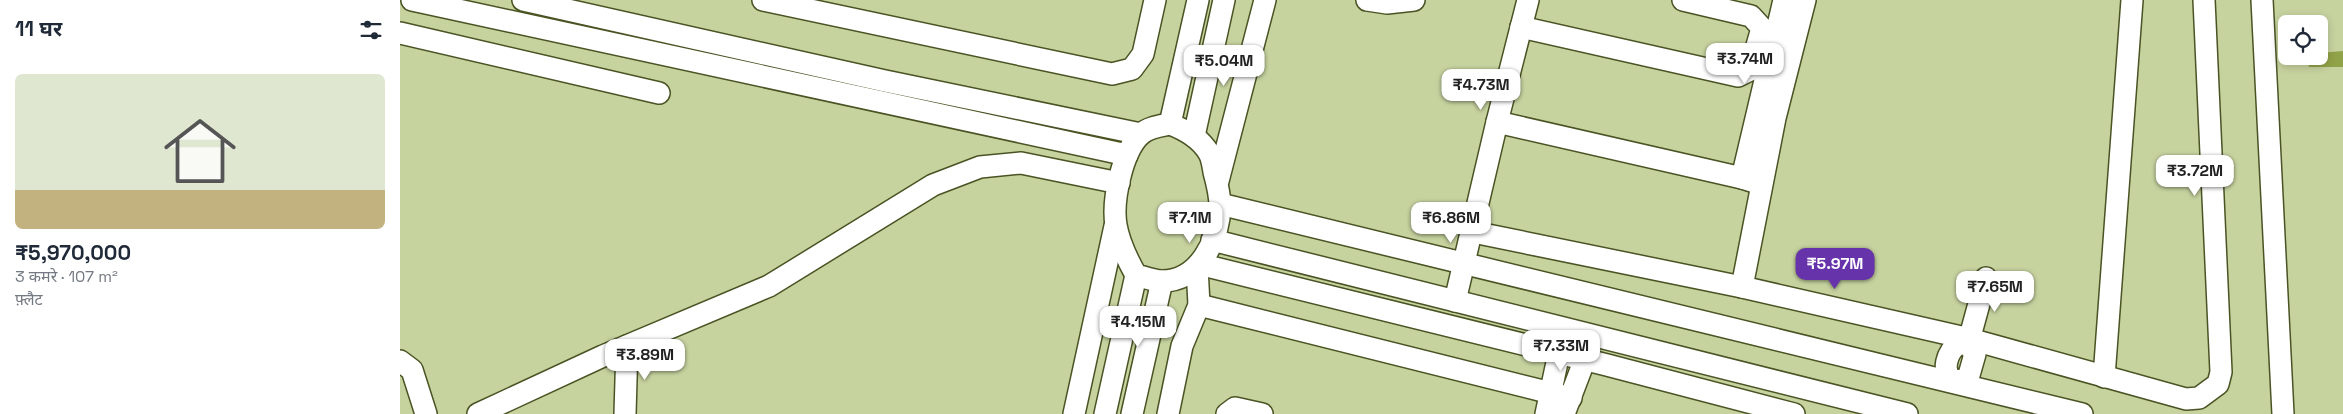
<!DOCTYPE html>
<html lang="hi">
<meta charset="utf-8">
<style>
:root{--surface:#fff;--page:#f6f6f7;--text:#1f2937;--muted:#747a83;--line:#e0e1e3;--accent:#6733aa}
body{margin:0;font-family:"Space Grotesk","Noto Sans Devanagari",sans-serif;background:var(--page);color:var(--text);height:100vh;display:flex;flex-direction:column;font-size:19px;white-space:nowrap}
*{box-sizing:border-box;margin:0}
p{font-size:16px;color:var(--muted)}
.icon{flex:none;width:28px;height:28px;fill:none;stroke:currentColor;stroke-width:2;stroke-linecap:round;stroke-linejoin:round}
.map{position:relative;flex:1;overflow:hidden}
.sheet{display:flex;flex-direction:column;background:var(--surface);width:400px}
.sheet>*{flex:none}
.controls{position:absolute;left:1878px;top:15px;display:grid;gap:10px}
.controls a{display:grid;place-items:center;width:50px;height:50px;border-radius:8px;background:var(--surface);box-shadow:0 2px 8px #0003;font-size:25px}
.price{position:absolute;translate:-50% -42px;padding:0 11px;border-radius:10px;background:#fff;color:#222;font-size:16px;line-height:32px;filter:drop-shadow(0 1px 2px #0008)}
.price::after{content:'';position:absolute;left:50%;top:30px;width:15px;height:11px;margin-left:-8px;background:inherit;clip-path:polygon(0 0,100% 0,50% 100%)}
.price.active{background:var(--accent);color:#fff}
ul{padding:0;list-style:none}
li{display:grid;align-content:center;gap:10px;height:265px;padding:0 15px}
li+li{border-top:1px solid var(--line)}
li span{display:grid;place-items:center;height:155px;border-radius:8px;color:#555}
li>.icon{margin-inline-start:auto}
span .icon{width:90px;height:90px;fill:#fffc;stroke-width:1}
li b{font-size:21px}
h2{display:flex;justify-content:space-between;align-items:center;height:60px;padding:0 15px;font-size:21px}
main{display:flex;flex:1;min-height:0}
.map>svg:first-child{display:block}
.building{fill:#91a348}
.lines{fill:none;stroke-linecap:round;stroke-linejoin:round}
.minor-casing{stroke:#495323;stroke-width:24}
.minor{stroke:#fff;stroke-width:21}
</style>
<main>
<section class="sheet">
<h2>11 घर<svg class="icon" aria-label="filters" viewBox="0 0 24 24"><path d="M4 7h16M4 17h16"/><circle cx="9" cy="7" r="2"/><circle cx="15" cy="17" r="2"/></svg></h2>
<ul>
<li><span style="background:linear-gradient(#dfe7d0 75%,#c2b280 0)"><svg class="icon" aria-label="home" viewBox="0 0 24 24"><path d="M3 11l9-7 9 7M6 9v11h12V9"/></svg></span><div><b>₹5,970,000</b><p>3 कमरे · 107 m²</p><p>फ़्लैट</p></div></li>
</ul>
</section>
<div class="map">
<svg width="1943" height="414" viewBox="0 0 1943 414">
<rect width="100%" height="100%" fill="#c6d39f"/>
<path class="building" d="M1943,51V67H1909L1906,56H1919V53Z"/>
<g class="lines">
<g class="minor-casing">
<g id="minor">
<path d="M12,0L727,155"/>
<path d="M123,0L485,81L741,134"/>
<path d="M363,0L712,74L732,69L743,54L755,0"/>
<path d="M967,0L987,3L1014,0"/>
<path d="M1862,0L1883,414"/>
<path d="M1121,27L1338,76L1350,70L1362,28L1351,16L1283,0"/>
<path d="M0,33L259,93"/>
<path d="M1097,122L1342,178L1361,184"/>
<path d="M770,124C786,130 800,138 809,153C812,158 813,166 814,172C817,183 820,195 820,206C819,239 800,281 762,281C754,281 744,277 736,275C727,259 719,243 716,225C712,201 722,151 741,134C749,127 760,126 770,124Z"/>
<path d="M770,124L798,0"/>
<path d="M794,136L824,0"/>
<path d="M1342,178L1384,0"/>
<path d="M818,181L865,0"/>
<path d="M820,204L1682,414"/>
<path d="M1073,232L1342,287L1570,339L1786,399L1799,398L1818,384L1821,372L1804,0"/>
<path d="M812,240L1507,414"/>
<path d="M799,264L1207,365L1394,414"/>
<path d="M1342,287L1375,118L1405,0"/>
<path d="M1055,301L1097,122L1128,0"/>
<path d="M799,305L1171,398"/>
<path d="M1559,344H1568L1575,354L1569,375L1564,380L1554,381C1540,373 1547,350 1559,344Z"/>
<path d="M1568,344L1586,278"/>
<path d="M0,361L12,370L26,414"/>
<path d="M1704,377L1732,0"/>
<path d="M78,414L203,356L369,286L533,185L580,167L621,163L719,183"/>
<path d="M225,414L227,346"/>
<path d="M674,414L715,226"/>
<path d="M705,414L736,275"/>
<path d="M732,414L762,281"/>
<path d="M768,414L782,346L799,305L797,267"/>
<path d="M827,414L835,408L862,414"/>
<path d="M1146,414L1159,353"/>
<path d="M1164,414L1185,359"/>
</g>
</g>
<use href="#minor" class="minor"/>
</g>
</svg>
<div class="controls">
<a><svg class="icon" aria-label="locate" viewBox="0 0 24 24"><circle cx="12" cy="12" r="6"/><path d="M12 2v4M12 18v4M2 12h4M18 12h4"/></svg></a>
</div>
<b class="price" style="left:1345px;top:85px">₹3.74M</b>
<b class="price" style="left:824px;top:87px">₹5.04M</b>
<b class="price" style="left:1081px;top:111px">₹4.73M</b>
<b class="price" style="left:1795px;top:197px">₹3.72M</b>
<b class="price" style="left:790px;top:244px">₹7.1M</b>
<b class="price" style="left:1051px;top:244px">₹6.86M</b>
<b class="price active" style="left:1435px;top:290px">₹5.97M</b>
<b class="price" style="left:1595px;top:313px">₹7.65M</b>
<b class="price" style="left:738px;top:348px">₹4.15M</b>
<b class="price" style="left:1161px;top:372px">₹7.33M</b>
<b class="price" style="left:245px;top:381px">₹3.89M</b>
</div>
</main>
